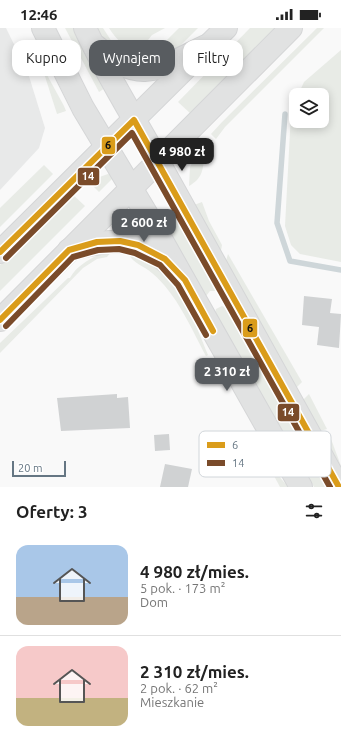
<!DOCTYPE html>
<html lang="pl">
<meta charset="utf-8">
<style>
:root{--surface:#fff;--page:#f2f2f2;--text:#222;--muted:#767676;--line:#e0e0e0;--accent:#585c60}
body{margin:0;font-family:Ubuntu,sans-serif;background:var(--page);color:var(--text);height:100vh;display:flex;flex-direction:column;font-size:15px;white-space:nowrap}
*{box-sizing:border-box;margin:0}
p{font-size:13px;color:var(--muted)}
.icon{flex:none;width:22px;height:22px;fill:none;stroke:currentColor;stroke-width:2;stroke-linecap:round;stroke-linejoin:round}
.map{position:relative;height:459px;overflow:hidden}
.details{display:flex;flex-direction:column;background:var(--surface);flex:1}
.details>*{flex:none}
.banner{position:absolute;left:12px;top:12px;width:317px;height:36px;display:flex;gap:8px}
.tools{position:absolute;left:289px;top:60px;display:grid;gap:8px}
.tools a{display:grid;place-items:center;width:40px;height:40px;border-radius:8px;background:var(--surface);box-shadow:0 2px 10px #0003;font-size:20px}
.scale{position:absolute;left:12px;bottom:10px;width:54px;box-sizing:border-box;padding-left:4px;border:2px solid #657683;border-top:0;font-size:11px;line-height:14px;white-space:nowrap;color:#657683;-webkit-text-stroke:3px #fff;paint-order:stroke}
.price{position:absolute;translate:-50% -34px;padding:0 9px;border-radius:8px;background:var(--accent);color:#fff;font-size:13px;line-height:26px;filter:drop-shadow(0 1px 2px #0008)}
.price::after{content:'';position:absolute;left:50%;top:24px;width:12px;height:9px;margin-left:-6px;background:inherit;clip-path:polygon(0 0,100% 0,50% 100%)}
.price.selected{background:#222;color:#fff}
ul{padding:0;list-style:none}
li{display:flex;align-items:center;gap:12px;height:100px;padding:0 16px}
li+li{border-top:1px solid var(--line)}
li span{display:grid;place-items:center;flex:none;width:112px;height:80px;border-radius:12px;color:#555}
li>.icon{margin-inline-start:auto}
span .icon{width:48px;height:48px;fill:#fffc;stroke-width:1}
li b{font-size:17px}
h2{display:flex;justify-content:space-between;align-items:center;height:48px;padding:0 16px;font-size:17px}
.chip{padding:0 14px;border-radius:12px;background:var(--surface);box-shadow:0 2px 10px #0003;font-size:14px;line-height:36px}
.chip.selected{background:var(--accent);color:#fff}
.status{display:flex;justify-content:space-between;align-items:center;height:28px;padding:0 20px;background:var(--surface);direction:ltr}
.status svg{height:11px;fill:currentColor}
.map>svg:first-child{display:block}
.built{fill:#e8e9e9}
.green{fill:#e8ebe6}
.lines{fill:none;stroke-linecap:round;stroke-linejoin:round}
.stream{stroke:#ced6d9;stroke-width:5.5}
.building{fill:#d0d2d3}
.secondary-casing{stroke:#d5d6d7;stroke-width:24}
.primary-casing{stroke:#d5d6d7;stroke-width:24}
.secondary{stroke:#e1e2e2;stroke-width:22}
.primary{stroke:#e1e2e2;stroke-width:22}
.bus-1-casing{stroke:#fff;stroke-width:9}
.bus-2-casing{stroke:#fff;stroke-width:9}
.bus-1{stroke:#da9c1a;stroke-width:6}
.bus-2{stroke:#7a4b2a;stroke-width:6}
.key{fill:#fff;stroke:#d1d6da;stroke-width:1}
.key-label{font-size:11px;fill:#657683}
.line-badge{stroke:#fff;stroke-width:1.5}
.badge-label{font-size:11px;text-anchor:middle;font-weight:bold;fill:#fff}
.pale-badge-label{font-size:11px;text-anchor:middle;font-weight:bold;fill:#111}
</style>
<div class="status"><b>12:46</b><svg viewBox="0 0 49 12"><path d="M0 12V9h3v3zM5 12V6h3v6zM10 12V3h3v9zM15 12V0h3v12zM26 1h20v11H26zM47 4h2v5h-2z"/></svg></div>
<div class="map">
<svg width="341" height="459" viewBox="0 0 341 459">
<rect width="100%" height="100%" fill="#f9f9f9"/>
<path class="built" d="M0,0H6L28,45L45,100L39,120L0,162Z"/>
<g class="green">
<path d="M65,0H73L105,60L99,64Z"/>
<path d="M95,0H103L112,14L125,24L129,29L114,26Z"/>
<path d="M109,0H165L152,7L140,22C125,19 117,13 109,0Z"/>
<path d="M179,0H198L172,26L148,35L149,30Z"/>
<path d="M250,0H277L191,86L178,74Z"/>
<path d="M317,0H324L225,99L216,111L211,106L222,94Z"/>
<path d="M341,22V234L300,226L291,217L285,198L291,85L296,72V93H322V67H298L304,54Z"/>
<path d="M41,36L64,78L66,83L57,86Z"/>
<path d="M199,122L204,130C203,144 201,151 189,158L190,139Z"/>
<path d="M44,137L53,146L0,199V180Z"/>
<path d="M108,146L111,147L112,151L99,164L88,153Z"/>
<path d="M72,166L85,178L0,263V237Z"/>
<path d="M202,174L209,193L222,217L220,228L194,177Z"/>
<path d="M175,189L216,263H210L206,268L165,195Z"/>
<path d="M104,224H111L107,229L97,231L83,240L0,325V315L68,250H70C76,238 91,230 104,224Z"/>
<path d="M136,225C144,231 152,235 159,241C184,262 196,298 208,327L206,328C191,300 177,266 152,245C144,238 132,235 129,226Z"/>
<path d="M228,226L302,354L296,360L225,236Z"/>
<path d="M222,278L226,280L326,459H314L215,285L216,281Z"/>
<path d="M309,366L327,401L320,403L303,372Z"/>
<path d="M331,411L341,438L327,415Z"/>
<path d="M267,435H268L288,459H280Z"/>
</g>
<g class="lines">
<path class="stream" d="M285,86L277,195L290,233L341,242"/>
</g>
<g class="building">
<path d="M304,268L332,271L330,285L341,286L339,320L317,317L319,299L302,297Z"/>
<path d="M117,366V370L128,369L130,400L61,403L57,370Z"/>
<path d="M169,406L170,422L155,423L154,407Z"/>
<path d="M165,436L192,441L188,459H160Z"/>
</g>
<g class="lines">
<g class="secondary-casing">
<g id="secondary">
<path d="M43,0L83,80L152,195L301,459"/>
<path d="M85,0C106,46 133,88 158,133C218,242 278,351 339,459"/>
<path d="M97,19C140,59 162,39 206,18"/>
<path d="M69,222C110,210 142,207 174,241"/>
</g>
</g>
<g class="primary-casing">
<g id="primary">
<path d="M0,224L226,0"/>
<path d="M0,292L291,0"/>
</g>
</g>
<use href="#secondary" class="secondary"/>
<use href="#primary" class="primary"/>
<g class="bus-1-casing">
<g id="bus-1">
<path d="M0,224L134,92L339,459"/>
<path d="M0,292L69,222L97,214L120,213L138,217L165,231L185,252L213,303"/>
</g>
</g>
<g class="bus-2-casing">
<g id="bus-2">
<path d="M6,230L132,105L330,459"/>
<path d="M6,298L73,229L98,222L119,221L135,225L160,237L178,257L206,307"/>
</g>
</g>
<use href="#bus-1" class="bus-1"/>
<use href="#bus-2" class="bus-2"/>
</g>
<rect x="199" y="403" width="132" height="46" rx="6" class="key"/>
<rect x="207" y="414" width="18" height="6" fill="#da9c1a"/>
<rect x="207" y="432" width="18" height="6" fill="#7a4b2a"/>
<g class="key-label">
<text x="232" y="421">6</text>
<text x="232" y="439">14</text>
</g>
<g class="line-badge">
<rect x="101" y="108" width="15" height="19" rx="4" fill="#da9c1a"/>
<rect x="77" y="139" width="23" height="19" rx="4" fill="#7a4b2a"/>
<rect x="242" y="290" width="16" height="20" rx="4" fill="#da9c1a"/>
<rect x="277" y="375" width="23" height="19" rx="4" fill="#7a4b2a"/>
</g>
<g class="badge-label">
<text x="88" y="152">14</text>
<text x="288" y="388">14</text>
</g>
<g class="pale-badge-label">
<text x="108" y="121">6</text>
<text x="250" y="304">6</text>
</g>
</svg>
<div class="tools">
<a><svg class="icon" aria-label="layers" viewBox="0 0 24 24"><path d="M12 4l9 5-9 5-9-5zM3 14l9 5 9-5"/></svg></a>
</div>
<div class="scale">20 m</div>
<b class="price selected" style="left:182px;top:144px">4 980 zł</b>
<b class="price" style="left:144px;top:215px">2 600 zł</b>
<b class="price" style="left:227px;top:364px">2 310 zł</b>
<div class="banner">
<a class="chip">Kupno</a>
<a class="chip selected">Wynajem</a>
<a class="chip">Filtry</a>
</div>
</div>
<section class="details">
<h2>Oferty: 3<svg class="icon" aria-label="filters" viewBox="0 0 24 24"><path d="M4 7h16M4 17h16"/><circle cx="9" cy="7" r="2"/><circle cx="15" cy="17" r="2"/></svg></h2>
<ul>
<li><span style="background:linear-gradient(#a9c7e8 65%,#b9a48a 0)"><svg class="icon" aria-label="home" viewBox="0 0 24 24"><path d="M3 11l9-7 9 7M6 9v11h12V9"/></svg></span><div><b>4 980 zł/mies.</b><p>5 pok. · 173 m²</p><p>Dom</p></div></li>
<li><span style="background:linear-gradient(#f6c9c9 65%,#c2b280 0)"><svg class="icon" aria-label="home" viewBox="0 0 24 24"><path d="M3 11l9-7 9 7M6 9v11h12V9"/></svg></span><div><b>2 310 zł/mies.</b><p>2 pok. · 62 m²</p><p>Mieszkanie</p></div></li>
</ul>
</section>
